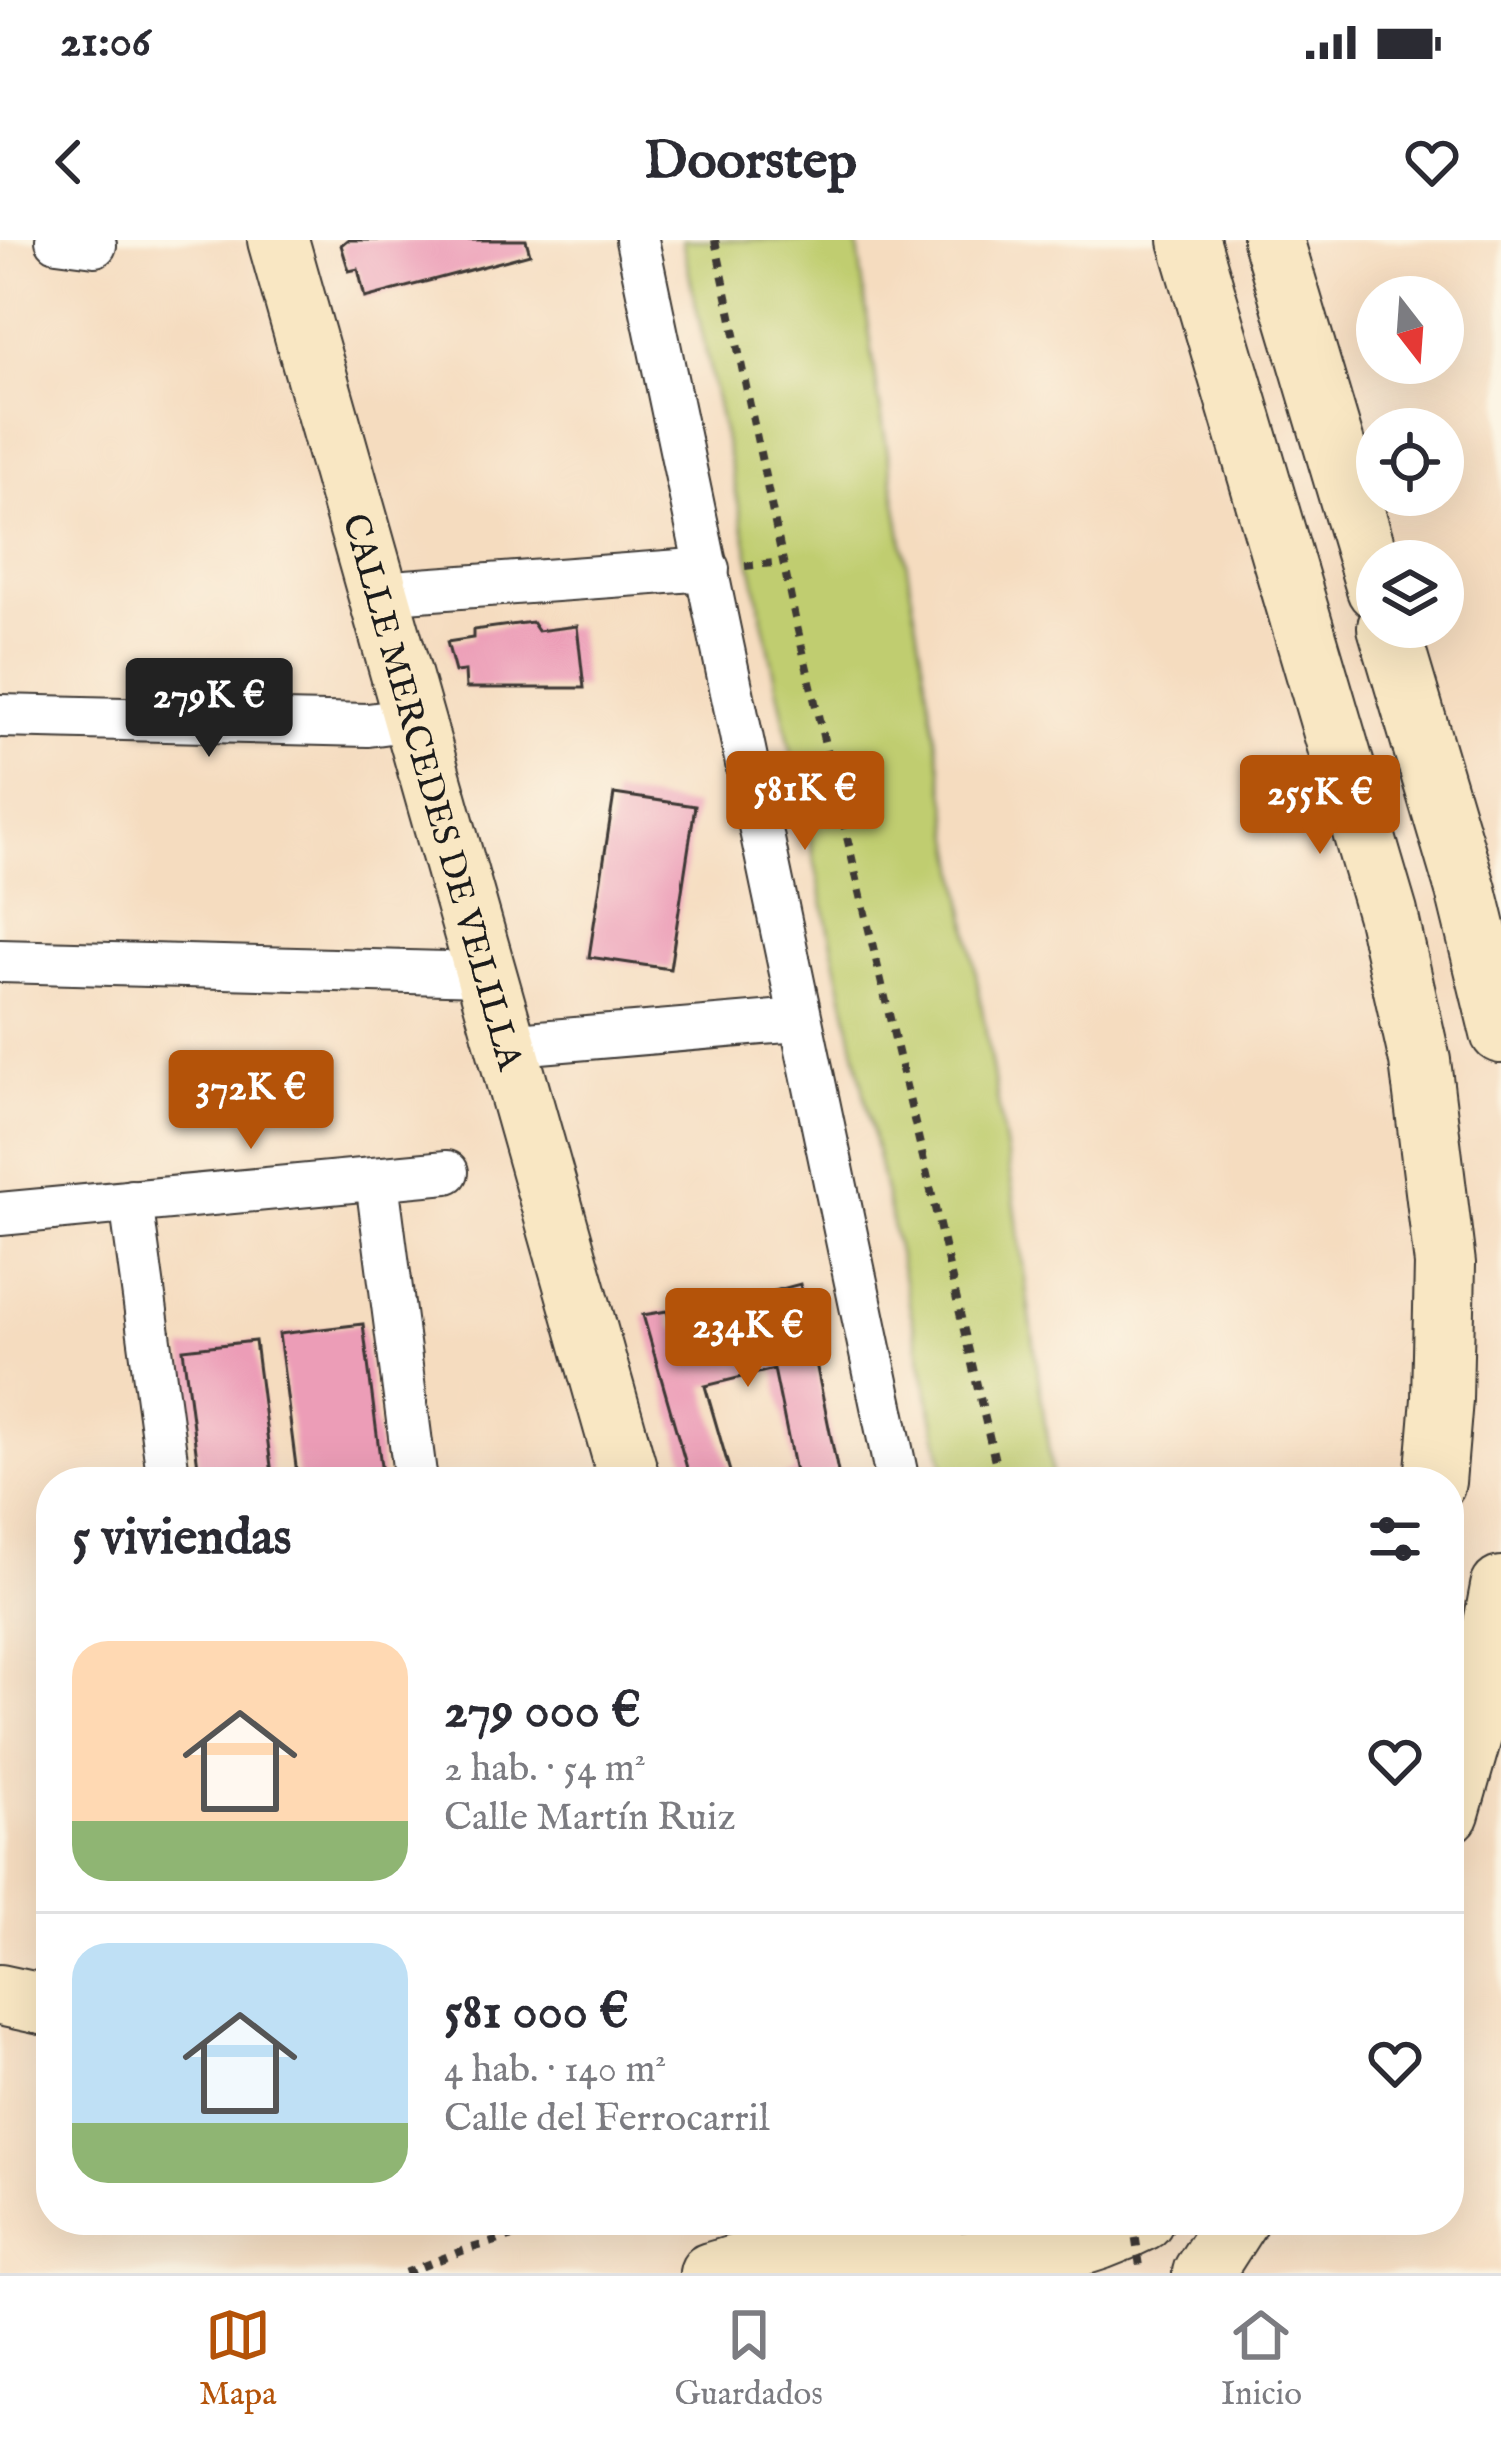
<!DOCTYPE html>
<html lang="es">
<meta charset="utf-8">
<style>
:root{--surface:#fff;--page:#f2f2f3;--text:#2b2b33;--muted:#7c7c81;--line:#e1e1e2;--accent:#b45309}
body{margin:0;font-family:"IM FELL English",serif;background:var(--page);color:var(--text);height:100vh;display:flex;flex-direction:column;font-size:45px;white-space:nowrap}
*{box-sizing:border-box;margin:0}
p{font-size:39px;color:var(--muted)}
.icon{flex:none;width:66px;height:66px;fill:none;stroke:currentColor;stroke-width:2;stroke-linecap:round;stroke-linejoin:round}
.map{position:relative;flex:1;overflow:hidden}
.drawer{position:absolute;left:36px;top:1227px;width:1428px;height:768px;display:flex;flex-direction:column;background:var(--surface);border-radius:48px;box-shadow:0 12px 48px #0002}
.drawer>*{flex:none}
.needle{width:78px;rotate:163deg}
.tools{position:absolute;left:1356px;top:36px;display:grid;gap:24px}
.tools a{display:grid;place-items:center;width:108px;height:108px;border-radius:50%;background:var(--surface);box-shadow:0 12px 48px #0002;font-size:60px}
.price{position:absolute;translate:-50% -102px;padding:0 27px;border-radius:12px;background:var(--accent);color:#fff;font-size:39px;line-height:78px;filter:drop-shadow(0 3px 6px #0008)}
.price::after{content:'';position:absolute;left:50%;top:72px;width:36px;height:27px;margin-left:-18px;background:inherit;clip-path:polygon(0 0,100% 0,50% 100%)}
.price.on{background:#222;color:#fff}
ul{padding:0;list-style:none}
li{display:flex;align-items:center;gap:36px;height:300px;padding:0 36px}
li+li{border-top:3px solid var(--line)}
li span{display:grid;place-items:center;flex:none;width:336px;height:240px;border-radius:36px;color:#555}
li>.icon{margin-inline-start:auto}
span .icon{width:144px;height:144px;fill:#fffc;stroke-width:1}
li b{font-size:51px}
h2{display:flex;justify-content:space-between;align-items:center;height:144px;padding:0 36px;font-size:51px}
.status{display:flex;justify-content:space-between;align-items:center;height:84px;padding:0 60px;background:var(--surface);direction:ltr}
.status svg{height:33px;fill:currentColor}
header{display:flex;justify-content:space-between;align-items:center;height:156px;padding:0 36px;background:var(--surface);font-size:54px;font-weight:800}
.dock{display:flex;justify-content:space-around;align-items:center;height:168px;border-top:3px solid var(--line);background:var(--surface);font-size:33px;color:var(--muted)}
.dock a{display:grid;justify-items:center;gap:6px}
.dock .on{color:var(--accent)}
.map>svg:first-child{display:block}
.green{fill:#c0cd6f;stroke:#6e7446;stroke-width:3}
.building{fill:#ec9db7}
.lines{fill:none;stroke-linecap:round;stroke-linejoin:round}
.street-casing{stroke:#3d3934;stroke-width:46}
.secondary-casing{stroke:#3d3934;stroke-width:64}
.path{stroke:#3d3934;stroke-width:8;stroke-dasharray:9 9;stroke-linecap:butt}
.street{stroke:#fff;stroke-width:42}
.secondary{stroke:#f9e7c3;stroke-width:60}
.path-bridge{stroke:#3d3934;stroke-width:8;stroke-dasharray:9 9;stroke-linecap:butt}
.labels{text-anchor:middle;stroke-width:9;stroke-linejoin:round;paint-order:stroke}
.street-label{font-size:36px;fill:#1c1c1c;stroke:#fcf5e5}
</style>
<div class="status"><b>21:06</b><svg viewBox="0 0 49 12"><path d="M0 12V9h3v3zM5 12V6h3v6zM10 12V3h3v9zM15 12V0h3v12zM26 1h20v11H26zM47 4h2v5h-2z"/></svg></div>
<header><svg class="icon" aria-label="back" viewBox="0 0 24 24"><path d="M15 5l-7 7 7 7"/></svg>Doorstep<svg class="icon" aria-label="heart" viewBox="0 0 24 24"><path d="M12 20l-8-8c-3-5 5-10 8-4 3-6 11-1 8 4z"/></svg></header>
<div class="map">
<svg width="1501" height="2033" viewBox="0 0 1501 2033">
<rect width="100%" height="100%" fill="#fcf5e5"/>
<filter id="ink" filterUnits="userSpaceOnUse"><feTurbulence type="fractalNoise" baseFrequency=".00833" numOctaves="2"/><feDisplacementMap in="SourceGraphic" scale="24" xChannelSelector="R" yChannelSelector="G"/><feConvolveMatrix kernelMatrix="1 2 1 2 8 2 1 2 1" color-interpolation-filters="sRGB"/></filter>
<filter id="wash" filterUnits="userSpaceOnUse"><feTurbulence type="fractalNoise" baseFrequency=".004" numOctaves="4" result="noise"/><feDisplacementMap in="SourceGraphic" scale="48" xChannelSelector="R" yChannelSelector="G"/><feGaussianBlur stdDeviation="2.7" result="paint"/><feColorMatrix in="noise" values="0 0 0 0 0 0 0 0 0 0 0 0 0 0 0 0 0 1.4 0 .05"/><feComposite in="paint" operator="in"/></filter>
<g filter="url(#wash)">
<rect width="100%" height="100%" fill="#f5dcbf"/>
<path class="green" d="M682,0H857L878,155L1013,952L1053,1242H947Z"/>
<g id="blocks">
<g class="building">
<path d="M347,0H526L530,14L365,58L358,29L349,31L341,5Z"/>
<path d="M532,382L538,391L577,386L584,448H466L465,431L455,432L447,402L473,398V390Z"/>
<path d="M614,554L695,566L670,729L589,717Z"/>
<path d="M800,1044L840,1242H765L795,1232L774,1129L705,1146L733,1242H691L643,1075L667,1071L673,1089L688,1087L697,1120L768,1103L759,1055Z"/>
<path d="M363,1084L383,1242H298L279,1094Z"/>
<path d="M255,1101L273,1242H200L183,1109Z"/>
</g>
</g>
</g>
<g filter="url(#ink)">
<use href="#blocks" fill-opacity="0" stroke="#3d3934" stroke-width="3"/>
<g class="lines">
<g class="street-casing">
<g id="street">
<path d="M57,0L95,5"/>
<path d="M637,0L898,1242"/>
<path d="M378,353L708,329"/>
<path d="M0,476L368,485L413,479"/>
<path d="M0,721L483,734"/>
<path d="M505,805L798,780"/>
<path d="M377,941L416,1242"/>
<path d="M131,961L169,1242"/>
<path d="M0,974L447,932"/>
</g>
</g>
<g class="secondary-casing">
<g id="secondary">
<path id="s1" d="M278,0L630,1242"/>
<path d="M1189,0L1387,673L1420,821L1445,1024L1442,1159L1435,1242"/>
<path d="M1273,0L1377,349"/>
<path d="M1388,387L1466,650L1501,793"/>
<path d="M1449,1573L1476,1479L1501,1347"/>
<path d="M0,1755L51,1766"/>
<path d="M956,2023C1031,2017 1075,2015 1143,1980"/>
<path d="M710,2033C787,2011 833,1993 914,2013C933,2017 952,2018 966,2033"/>
<path d="M1203,2033L1237,1980"/>
</g>
</g>
<g class="path">
<path d="M715,0L795,378L1000,1242"/>
<path d="M745,326L783,322"/>
<path d="M405,2033L462,2011L524,1993L547,1980"/>
</g>
<use href="#street" class="street"/>
<use href="#secondary" class="secondary"/>
<path class="path-bridge" d="M1133,1980L1141,2033"/>
</g>
</g>
<g class="labels">
<g class="street-label">
<text dy="13" stroke="none"><textPath href="#s1" startOffset="573">CALLE MERCEDES DE VELILLA</textPath></text>
</g>
</g>
</svg>
<div class="tools">
<a><svg class="needle" viewBox="-14 -14 28 28"><path d="M0-13l5 13h-10z" fill="#e53935"/><path d="M0 13l5-13h-10z" fill="#7c7c81"/></svg></a>
<a><svg class="icon" aria-label="locate" viewBox="0 0 24 24"><circle cx="12" cy="12" r="6"/><path d="M12 2v4M12 18v4M2 12h4M18 12h4"/></svg></a>
<a><svg class="icon" aria-label="layers" viewBox="0 0 24 24"><path d="M12 4l9 5-9 5-9-5zM3 14l9 5 9-5"/></svg></a>
</div>
<b class="price on" style="left:209px;top:520px">279K €</b>
<b class="price" style="left:805px;top:613px">581K €</b>
<b class="price" style="left:1320px;top:617px">255K €</b>
<b class="price" style="left:251px;top:912px">372K €</b>
<b class="price" style="left:748px;top:1150px">234K €</b>
<section class="drawer">
<h2>5 viviendas<svg class="icon" aria-label="filters" viewBox="0 0 24 24"><path d="M4 7h16M4 17h16"/><circle cx="9" cy="7" r="2"/><circle cx="15" cy="17" r="2"/></svg></h2>
<ul>
<li><span style="background:linear-gradient(#ffd9b3 75%,#8fb573 0)"><svg class="icon" aria-label="home" viewBox="0 0 24 24"><path d="M3 11l9-7 9 7M6 9v11h12V9"/></svg></span><div><b>279 000 €</b><p>2 hab. · 54 m²</p><p>Calle Martín Ruiz</p></div><svg class="icon" aria-label="heart" viewBox="0 0 24 24"><path d="M12 20l-8-8c-3-5 5-10 8-4 3-6 11-1 8 4z"/></svg></li>
<li><span style="background:linear-gradient(#bfe0f5 75%,#8fb573 0)"><svg class="icon" aria-label="home" viewBox="0 0 24 24"><path d="M3 11l9-7 9 7M6 9v11h12V9"/></svg></span><div><b>581 000 €</b><p>4 hab. · 140 m²</p><p>Calle del Ferrocarril</p></div><svg class="icon" aria-label="heart" viewBox="0 0 24 24"><path d="M12 20l-8-8c-3-5 5-10 8-4 3-6 11-1 8 4z"/></svg></li>
</ul>
</section>
</div>
<nav class="dock">
<a class="on"><svg class="icon" aria-label="map" viewBox="0 0 24 24"><path d="M3 6l6-2 6 2 6-2v14l-6 2-6-2-6 2zM9 4v14M15 6v14"/></svg>Mapa</a>
<a><svg class="icon" aria-label="saved" viewBox="0 0 24 24"><path d="M7 4h10v16l-5-4-5 4z"/></svg>Guardados</a>
<a><svg class="icon" aria-label="home" viewBox="0 0 24 24"><path d="M3 11l9-7 9 7M6 9v11h12V9"/></svg>Inicio</a>
</nav>
